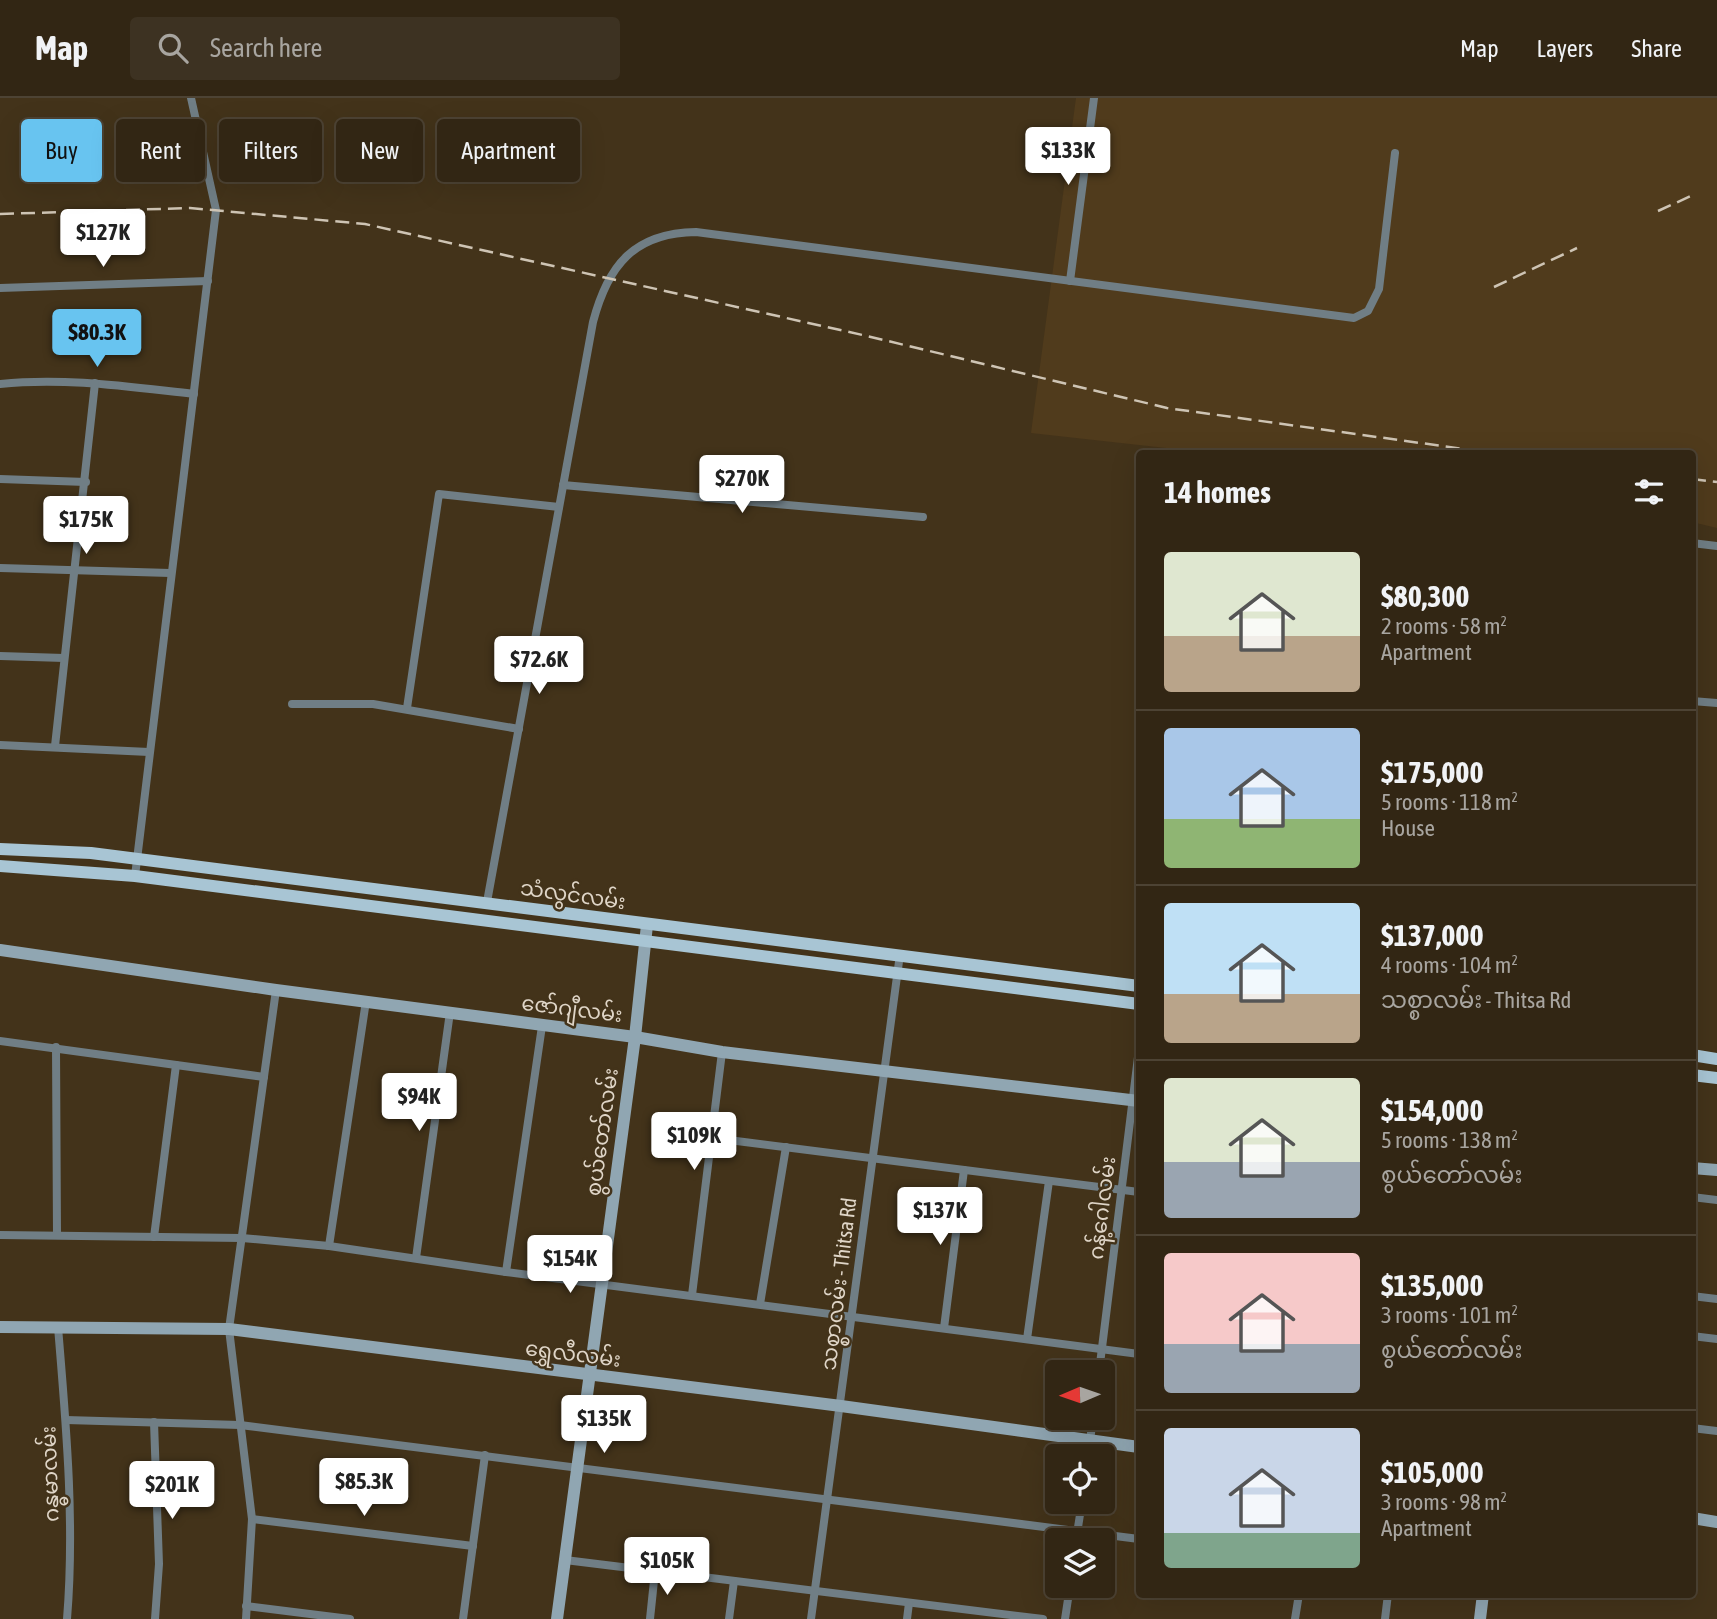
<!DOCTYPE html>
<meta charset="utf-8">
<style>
:root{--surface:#322614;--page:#3d3222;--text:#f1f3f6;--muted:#a8a5a0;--line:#4d4334;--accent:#68c4f0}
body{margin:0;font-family:"Asap Condensed","Noto Sans Myanmar",sans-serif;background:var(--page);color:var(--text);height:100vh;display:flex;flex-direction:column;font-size:26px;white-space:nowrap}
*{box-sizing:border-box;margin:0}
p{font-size:23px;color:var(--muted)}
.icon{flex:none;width:38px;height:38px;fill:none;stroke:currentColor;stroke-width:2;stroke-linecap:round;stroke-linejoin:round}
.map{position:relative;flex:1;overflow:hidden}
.sheet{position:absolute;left:1136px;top:352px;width:560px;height:1148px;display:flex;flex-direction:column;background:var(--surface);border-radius:7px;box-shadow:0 7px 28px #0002,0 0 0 2px var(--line)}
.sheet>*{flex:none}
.top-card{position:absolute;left:21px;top:21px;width:665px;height:63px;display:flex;gap:14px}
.needle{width:46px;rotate:268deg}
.buttons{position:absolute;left:1045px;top:1262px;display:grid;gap:14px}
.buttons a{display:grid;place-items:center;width:70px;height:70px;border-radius:7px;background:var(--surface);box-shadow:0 7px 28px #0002,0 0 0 2px var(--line);font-size:35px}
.price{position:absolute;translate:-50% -60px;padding:0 16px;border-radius:7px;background:#fff;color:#222;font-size:23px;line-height:46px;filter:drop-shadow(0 2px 4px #0008)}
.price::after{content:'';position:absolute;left:50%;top:42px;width:21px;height:16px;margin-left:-10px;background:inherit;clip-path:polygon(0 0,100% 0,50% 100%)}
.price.active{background:var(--accent);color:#111}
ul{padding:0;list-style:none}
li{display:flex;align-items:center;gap:21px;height:175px;padding:0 28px}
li+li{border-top:2px solid var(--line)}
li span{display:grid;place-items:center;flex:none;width:196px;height:140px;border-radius:7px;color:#555}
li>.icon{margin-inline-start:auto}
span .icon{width:84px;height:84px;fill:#fffc;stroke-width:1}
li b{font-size:30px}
h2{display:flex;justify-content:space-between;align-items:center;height:84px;padding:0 28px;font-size:30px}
.chip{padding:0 24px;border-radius:7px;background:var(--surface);box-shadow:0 7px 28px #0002,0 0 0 2px var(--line);font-size:24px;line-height:63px}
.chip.active{background:var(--accent);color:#111}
header{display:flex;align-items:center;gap:42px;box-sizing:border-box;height:98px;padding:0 35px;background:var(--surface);border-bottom:2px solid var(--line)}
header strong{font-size:33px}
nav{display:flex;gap:38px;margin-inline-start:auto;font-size:24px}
.search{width:490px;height:63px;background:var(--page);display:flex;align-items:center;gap:18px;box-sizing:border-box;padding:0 24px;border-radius:7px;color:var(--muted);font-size:26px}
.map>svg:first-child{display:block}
.built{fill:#503b1c}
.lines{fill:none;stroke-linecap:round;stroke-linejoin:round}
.street{stroke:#707e85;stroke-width:8}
.secondary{stroke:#90a6b2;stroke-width:12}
.primary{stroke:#a8c5d4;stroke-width:12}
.rail{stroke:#cec4b4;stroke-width:2.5;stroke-dasharray:14 7;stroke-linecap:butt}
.labels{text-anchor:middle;stroke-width:5;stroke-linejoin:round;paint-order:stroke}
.street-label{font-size:21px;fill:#dfd5c7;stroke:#43331a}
</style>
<header>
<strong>Map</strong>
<div class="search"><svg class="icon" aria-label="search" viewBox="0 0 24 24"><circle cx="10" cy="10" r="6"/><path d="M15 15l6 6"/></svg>Search here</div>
<nav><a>Map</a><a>Layers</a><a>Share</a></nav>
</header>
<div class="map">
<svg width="1717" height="1521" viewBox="0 0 1717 1521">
<rect width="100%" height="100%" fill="#43331a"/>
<path class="built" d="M1076,0H1717V430L1692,424V355H1211L1031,335Z"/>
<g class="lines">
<g class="street">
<path d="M1070,183L1094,0"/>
<path d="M0,190L208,183"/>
<path d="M0,286C65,279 130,289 194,296"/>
<path d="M0,381L86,384"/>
<path d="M563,387L923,419"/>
<path d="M1692,445L1717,448"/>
<path d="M0,470L170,475"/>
<path d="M0,558L64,560"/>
<path d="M1692,603L1717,605"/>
<path d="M292,606H373L519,631"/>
<path d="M407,610L439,396L559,409"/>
<path d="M0,647L149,654"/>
<path d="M55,648L95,285"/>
<path d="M135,778L216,112L191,0"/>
<path d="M487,804L593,224C608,167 634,135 696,134L1354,220L1368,213L1379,191L1395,55"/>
<path d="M0,943L264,979"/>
<path d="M56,949L57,1137"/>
<path d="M713,1040L1139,1094"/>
<path d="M1692,1099L1717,1102"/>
<path d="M0,1137L242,1140L329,1148L506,1174L1139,1256"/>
<path d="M154,1139L176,967"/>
<path d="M329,1148L366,903"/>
<path d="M416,1160L450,914"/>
<path d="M506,1174L542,928"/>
<path d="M692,1197L722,954"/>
<path d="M1692,1198L1717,1201"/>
<path d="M760,1206L786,1049"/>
<path d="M58,1229C66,1326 75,1424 67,1521"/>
<path d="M944,1230L964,1072"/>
<path d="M1692,1238L1717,1241"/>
<path d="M1027,1241L1049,1083"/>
<path d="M1099,1274L1139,951"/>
<path d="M66,1322L240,1327L1139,1441"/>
<path d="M154,1324L159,1466L155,1521"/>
<path d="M1692,1330L1717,1333"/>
<path d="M1088,1358L1093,1320"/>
<path d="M252,1421L473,1448"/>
<path d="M1076,1442L1082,1404"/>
<path d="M565,1462L1043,1521"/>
<path d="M246,1508L350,1521"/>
<path d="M246,1521L252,1421L229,1231L276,892"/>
<path d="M463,1521L485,1357"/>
<path d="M650,1521L655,1473"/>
<path d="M729,1521L734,1483"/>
<path d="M811,1521L900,856"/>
<path d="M907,1521L909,1505"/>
<path d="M1065,1521L1070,1488"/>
<path d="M1295,1521L1299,1496"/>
<path d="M1385,1521L1388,1496"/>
</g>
<g class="secondary">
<path d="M0,852L276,892L635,939L722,954L1139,1003"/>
<path d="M1692,1070L1717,1072"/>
<path d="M0,1229L229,1231L841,1308L1139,1349"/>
<path d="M1692,1420L1717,1424"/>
<path d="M557,1521L635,939L647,827"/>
<path d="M1480,1521L1483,1496"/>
</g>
<g class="primary">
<path d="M0,751L91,755L1139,888"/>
<path d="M0,768L135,778L1139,906"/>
<path d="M1692,957L1717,961"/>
<path d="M1692,977L1717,980"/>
</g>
<g class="rail">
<path d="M1658,113L1693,97"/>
<path d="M0,116L190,110L365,126L867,238L1167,310L1493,355"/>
<path d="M1494,189L1577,150"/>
<path d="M1692,381L1717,384"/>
</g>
</g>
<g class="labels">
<g class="street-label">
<text transform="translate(573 797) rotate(8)" y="7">သံလွင်လမ်း</text>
<text transform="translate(572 911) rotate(7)" y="7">ဇော်ဂျီလမ်း</text>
<text transform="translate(602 1034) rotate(-82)" y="7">စွယ်တော်လမ်း</text>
<text transform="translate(1102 1110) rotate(-83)" y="7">ဂန့်ဂေါလမ်း</text>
<text transform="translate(839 1186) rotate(-83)" y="7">သစ္စာလမ်း - Thitsa Rd</text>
<text transform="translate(573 1256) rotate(7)" y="7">ရွှေလီလမ်း</text>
<text transform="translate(50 1376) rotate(-92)" y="7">ဂန္ဓမာလမ်း</text>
</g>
</g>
</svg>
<div class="buttons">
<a><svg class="needle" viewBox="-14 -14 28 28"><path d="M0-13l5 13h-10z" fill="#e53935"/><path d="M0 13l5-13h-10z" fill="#a8a5a0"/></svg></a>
<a><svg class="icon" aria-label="locate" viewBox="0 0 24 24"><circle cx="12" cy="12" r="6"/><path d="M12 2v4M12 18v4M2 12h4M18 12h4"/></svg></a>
<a><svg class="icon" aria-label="layers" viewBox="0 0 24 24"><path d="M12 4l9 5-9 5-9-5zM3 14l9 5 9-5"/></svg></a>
</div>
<b class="price" style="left:1068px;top:89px">$133K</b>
<b class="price" style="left:103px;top:171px">$127K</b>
<b class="price active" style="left:97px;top:271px">$80.3K</b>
<b class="price" style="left:742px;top:417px">$270K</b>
<b class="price" style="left:86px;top:458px">$175K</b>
<b class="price" style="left:539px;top:598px">$72.6K</b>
<b class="price" style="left:419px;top:1035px">$94K</b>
<b class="price" style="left:694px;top:1074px">$109K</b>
<b class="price" style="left:940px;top:1149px">$137K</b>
<b class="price" style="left:570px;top:1197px">$154K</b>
<b class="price" style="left:604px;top:1357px">$135K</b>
<b class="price" style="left:364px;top:1420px">$85.3K</b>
<b class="price" style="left:172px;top:1423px">$201K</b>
<b class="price" style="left:667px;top:1499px">$105K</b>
<div class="top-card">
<a class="chip active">Buy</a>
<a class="chip">Rent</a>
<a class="chip">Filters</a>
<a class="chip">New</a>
<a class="chip">Apartment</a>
</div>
<section class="sheet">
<h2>14 homes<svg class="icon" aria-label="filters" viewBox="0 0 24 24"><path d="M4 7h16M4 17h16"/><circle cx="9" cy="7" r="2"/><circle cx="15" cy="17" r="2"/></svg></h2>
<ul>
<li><span style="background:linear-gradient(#dfe7d0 60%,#b9a48a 0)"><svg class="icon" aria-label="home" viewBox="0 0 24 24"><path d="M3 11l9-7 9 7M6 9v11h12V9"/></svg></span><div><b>$80,300</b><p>2 rooms · 58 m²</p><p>Apartment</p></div></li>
<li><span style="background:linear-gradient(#a9c7e8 65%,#8fb573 0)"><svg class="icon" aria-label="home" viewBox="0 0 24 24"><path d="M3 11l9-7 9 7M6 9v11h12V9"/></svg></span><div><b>$175,000</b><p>5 rooms · 118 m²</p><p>House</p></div></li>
<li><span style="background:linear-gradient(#bfe0f5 65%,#b9a48a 0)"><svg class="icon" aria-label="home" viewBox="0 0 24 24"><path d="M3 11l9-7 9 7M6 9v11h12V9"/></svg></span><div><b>$137,000</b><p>4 rooms · 104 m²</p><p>သစ္စာလမ်း - Thitsa Rd</p></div></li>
<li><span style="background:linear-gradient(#dfe7d0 60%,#9aa5b1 0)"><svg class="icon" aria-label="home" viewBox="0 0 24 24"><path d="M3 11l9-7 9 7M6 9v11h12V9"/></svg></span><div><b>$154,000</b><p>5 rooms · 138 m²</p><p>စွယ်တော်လမ်း</p></div></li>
<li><span style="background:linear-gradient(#f6c9c9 65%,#9aa5b1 0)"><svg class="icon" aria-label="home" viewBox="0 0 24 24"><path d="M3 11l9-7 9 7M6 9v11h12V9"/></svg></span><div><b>$135,000</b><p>3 rooms · 101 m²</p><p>စွယ်တော်လမ်း</p></div></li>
<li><span style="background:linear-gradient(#c9d6e8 75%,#7fa58c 0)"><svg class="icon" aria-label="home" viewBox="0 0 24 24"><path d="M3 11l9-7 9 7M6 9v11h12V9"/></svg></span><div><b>$105,000</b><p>3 rooms · 98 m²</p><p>Apartment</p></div></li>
</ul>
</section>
</div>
